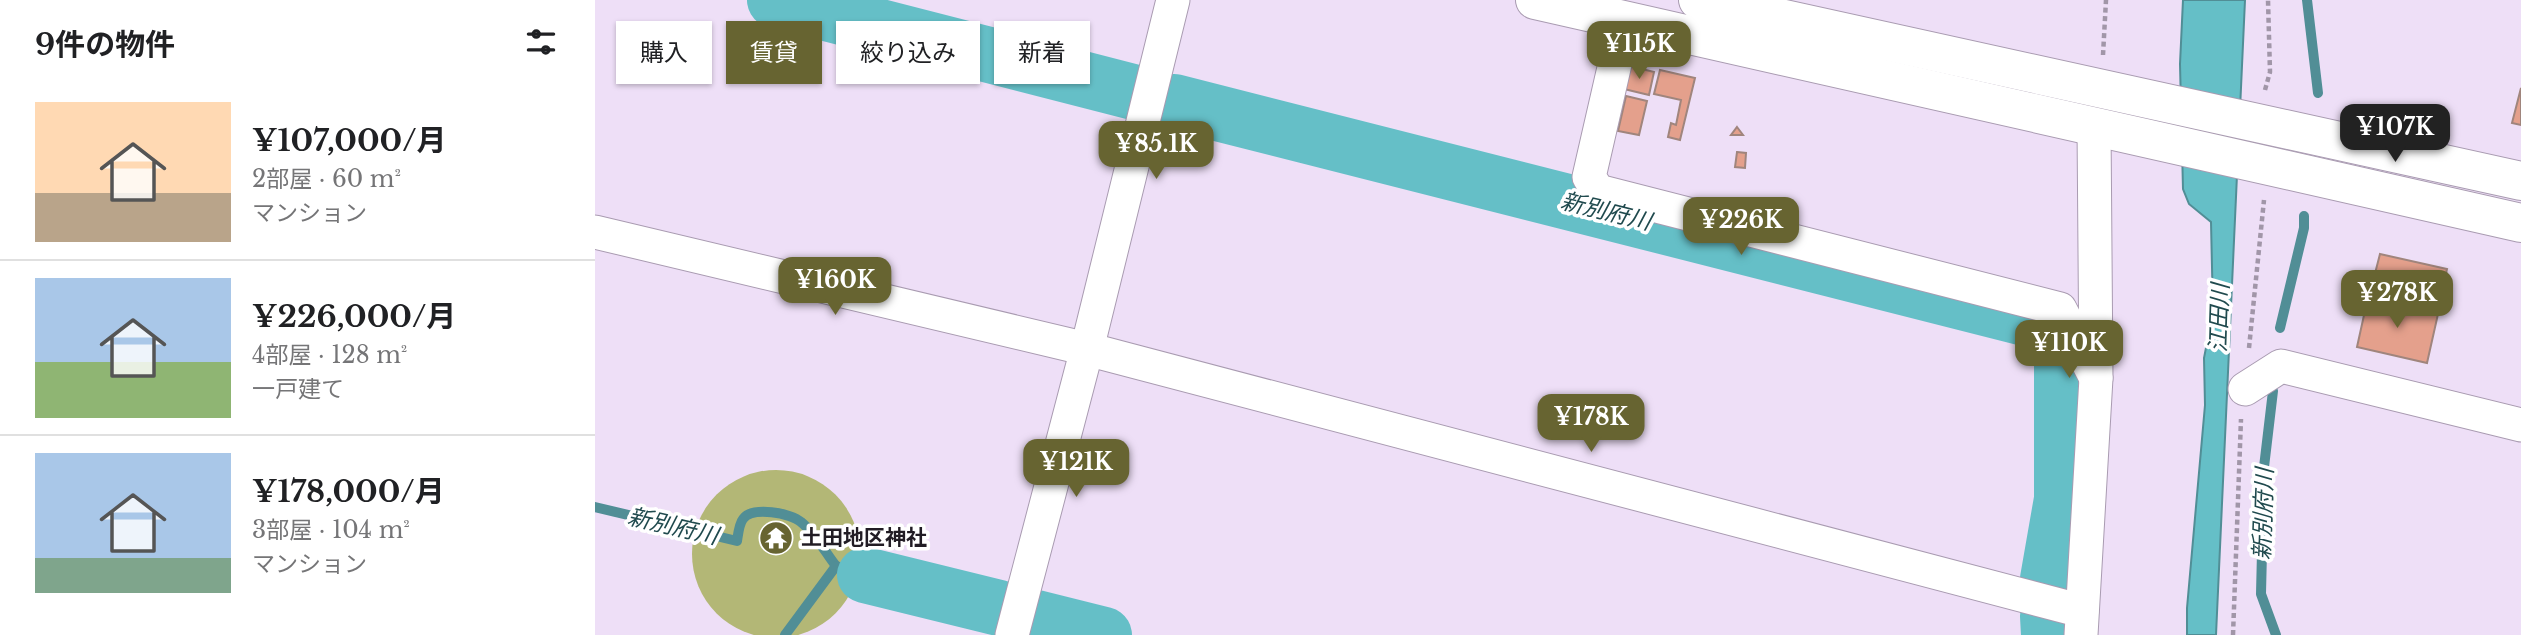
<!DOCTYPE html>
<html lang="ja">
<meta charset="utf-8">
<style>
:root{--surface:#fff;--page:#f2f2f2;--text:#202124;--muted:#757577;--line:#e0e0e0;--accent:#676431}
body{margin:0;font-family:"Libre Baskerville","Noto Sans JP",serif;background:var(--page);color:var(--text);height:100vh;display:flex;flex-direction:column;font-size:26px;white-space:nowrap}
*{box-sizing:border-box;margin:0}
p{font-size:23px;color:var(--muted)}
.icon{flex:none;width:38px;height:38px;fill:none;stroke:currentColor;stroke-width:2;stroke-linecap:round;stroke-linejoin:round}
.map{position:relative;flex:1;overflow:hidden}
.details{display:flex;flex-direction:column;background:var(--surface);width:595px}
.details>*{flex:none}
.banner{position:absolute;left:21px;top:21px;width:665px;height:63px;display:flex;gap:14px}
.price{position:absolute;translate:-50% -60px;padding:0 16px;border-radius:14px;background:var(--accent);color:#fff;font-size:23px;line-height:46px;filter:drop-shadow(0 2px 4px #0008)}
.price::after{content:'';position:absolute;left:50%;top:42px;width:21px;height:16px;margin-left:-10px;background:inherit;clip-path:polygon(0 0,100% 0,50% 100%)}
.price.current{background:#222;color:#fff}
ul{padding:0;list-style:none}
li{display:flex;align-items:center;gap:21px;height:175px;padding:0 35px}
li+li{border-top:2px solid var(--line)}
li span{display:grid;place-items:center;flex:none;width:196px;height:140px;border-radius:0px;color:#555}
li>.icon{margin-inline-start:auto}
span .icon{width:84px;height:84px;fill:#fffc;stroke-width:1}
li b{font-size:30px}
h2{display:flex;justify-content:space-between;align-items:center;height:84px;padding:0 35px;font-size:30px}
.pill{padding:0 24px;border-radius:0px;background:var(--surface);box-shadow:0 2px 5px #0004;font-size:24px;line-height:63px}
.pill.current{background:var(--accent);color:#fff}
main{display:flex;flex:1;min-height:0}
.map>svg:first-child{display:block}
.forest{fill:#b3b776}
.water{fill:#65bfc7;stroke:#518e96;stroke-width:2}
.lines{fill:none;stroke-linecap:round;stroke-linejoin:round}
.stream{stroke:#518e96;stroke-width:10}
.river{stroke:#65bfc7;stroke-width:56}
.building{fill:#e4a08c;stroke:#a0857d;stroke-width:2}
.minor-casing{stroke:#a99bb1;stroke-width:35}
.tertiary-casing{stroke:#a99bb1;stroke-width:40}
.path{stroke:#a196a8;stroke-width:4.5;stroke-dasharray:5 3.5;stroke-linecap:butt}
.minor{stroke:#fff;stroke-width:33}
.tertiary{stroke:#fff;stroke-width:38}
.labels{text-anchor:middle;stroke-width:7;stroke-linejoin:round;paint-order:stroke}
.poi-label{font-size:21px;font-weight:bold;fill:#211c24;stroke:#fff;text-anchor:start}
.water-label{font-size:23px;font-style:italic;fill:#204a4e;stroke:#fff}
</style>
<main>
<section class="details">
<h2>9件の物件<svg class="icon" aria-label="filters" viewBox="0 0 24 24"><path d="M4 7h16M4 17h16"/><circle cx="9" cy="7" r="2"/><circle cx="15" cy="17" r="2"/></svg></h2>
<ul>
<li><span style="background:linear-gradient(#ffd9b3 65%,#b9a48a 0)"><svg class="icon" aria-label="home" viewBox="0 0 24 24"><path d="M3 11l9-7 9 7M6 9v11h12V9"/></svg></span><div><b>¥107,000/月</b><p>2部屋 · 60 m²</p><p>マンション</p></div></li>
<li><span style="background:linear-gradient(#a9c7e8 60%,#8fb573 0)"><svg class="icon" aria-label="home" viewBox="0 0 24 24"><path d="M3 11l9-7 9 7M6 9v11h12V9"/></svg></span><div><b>¥226,000/月</b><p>4部屋 · 128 m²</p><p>一戸建て</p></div></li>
<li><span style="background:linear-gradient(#a9c7e8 75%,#7fa58c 0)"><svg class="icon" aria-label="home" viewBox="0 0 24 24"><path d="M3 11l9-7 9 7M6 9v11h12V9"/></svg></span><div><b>¥178,000/月</b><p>3部屋 · 104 m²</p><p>マンション</p></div></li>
</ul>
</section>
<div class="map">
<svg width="1926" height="635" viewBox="0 0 1926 635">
<rect width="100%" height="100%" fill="#eedff7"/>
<circle class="forest" cx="181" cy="554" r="84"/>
<path class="water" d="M1588,0H1650L1621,635H1592V608L1610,405L1609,358L1618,312L1616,222L1594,204L1588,189L1585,64Z"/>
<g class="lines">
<g class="stream">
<path d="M1712,0L1723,93"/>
<path d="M1685,328L1709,228V216"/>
<path d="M1678,391L1669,467L1666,594L1681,635"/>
<path d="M0,507L142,541C143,535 144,524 148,519C157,506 196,513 206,522C220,533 230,552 241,566"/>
<path d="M190,635L241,566L270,575"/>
</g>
<g class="river">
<path d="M180,0L542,93"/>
<path d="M579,102L1442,321"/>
<path d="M270,575L404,608"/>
<path d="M1453,579L1467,499V336L1465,329L1459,325"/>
<path d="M1453,616L1454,635"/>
<path d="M441,618L509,635"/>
</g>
</g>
<g class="building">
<path d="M1035,66L1059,72L1054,95L1029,89Z"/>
<path d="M1065,70L1100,78L1085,140L1073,137L1076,123L1081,125L1086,100L1059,94Z"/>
<path d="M1926,88V125L1917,123Z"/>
<path d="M1031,96L1052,101L1044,135L1023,131Z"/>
<path d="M1142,127L1148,135H1136Z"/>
<path d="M1142,152L1151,153L1150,168L1140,167Z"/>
<path d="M1785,254L1852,269L1843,308L1775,293Z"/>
<path d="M1773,297L1843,314L1832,363L1762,347Z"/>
</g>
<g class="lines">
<g class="minor-casing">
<g id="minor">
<path d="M1030,20L994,177L1003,191L1465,309L1501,378"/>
<path d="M0,232L492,349L1487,611"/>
<path d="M1650,389L1686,366L1926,425"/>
<path d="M417,635L492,349L578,0"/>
<path d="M1486,635L1501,378L1499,126"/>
</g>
</g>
<g class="tertiary-casing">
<g id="tertiary">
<path d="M940,0L1926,223"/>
<path d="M1103,0L1926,181"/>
</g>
</g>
<g class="path">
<path d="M1508,55L1511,0"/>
<path d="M1670,90L1675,72L1673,0"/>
<path d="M1654,348L1669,200"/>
<path d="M1638,635L1646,419"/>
</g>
<use href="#minor" class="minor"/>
<use href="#tertiary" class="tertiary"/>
</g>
<defs>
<g id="temple-disc" transform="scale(1.75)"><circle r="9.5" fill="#676431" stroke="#fff"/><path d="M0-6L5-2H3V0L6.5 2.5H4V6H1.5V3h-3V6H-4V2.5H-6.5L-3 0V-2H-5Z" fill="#fff"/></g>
</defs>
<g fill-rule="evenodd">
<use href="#temple-disc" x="181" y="538"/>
</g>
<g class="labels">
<g class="poi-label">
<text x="206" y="545">土田地区神社</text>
</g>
<g class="water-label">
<text transform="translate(1011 211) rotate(14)" y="8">新別府川</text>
<text transform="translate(1624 318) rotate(-88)" y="8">江田川</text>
<text transform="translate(1668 514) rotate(-88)" y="8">新別府川</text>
<text transform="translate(78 526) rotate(13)" y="8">新別府川</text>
</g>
</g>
</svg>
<b class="price" style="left:1044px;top:81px">¥115K</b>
<b class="price current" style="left:1800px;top:164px">¥107K</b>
<b class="price" style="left:561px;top:181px">¥85.1K</b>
<b class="price" style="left:1146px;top:257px">¥226K</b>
<b class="price" style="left:240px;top:317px">¥160K</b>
<b class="price" style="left:1802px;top:330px">¥278K</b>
<b class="price" style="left:1474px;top:380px">¥110K</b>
<b class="price" style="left:996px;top:454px">¥178K</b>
<b class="price" style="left:481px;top:499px">¥121K</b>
<div class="banner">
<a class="pill">購入</a>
<a class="pill current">賃貸</a>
<a class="pill">絞り込み</a>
<a class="pill">新着</a>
</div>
</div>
</main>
